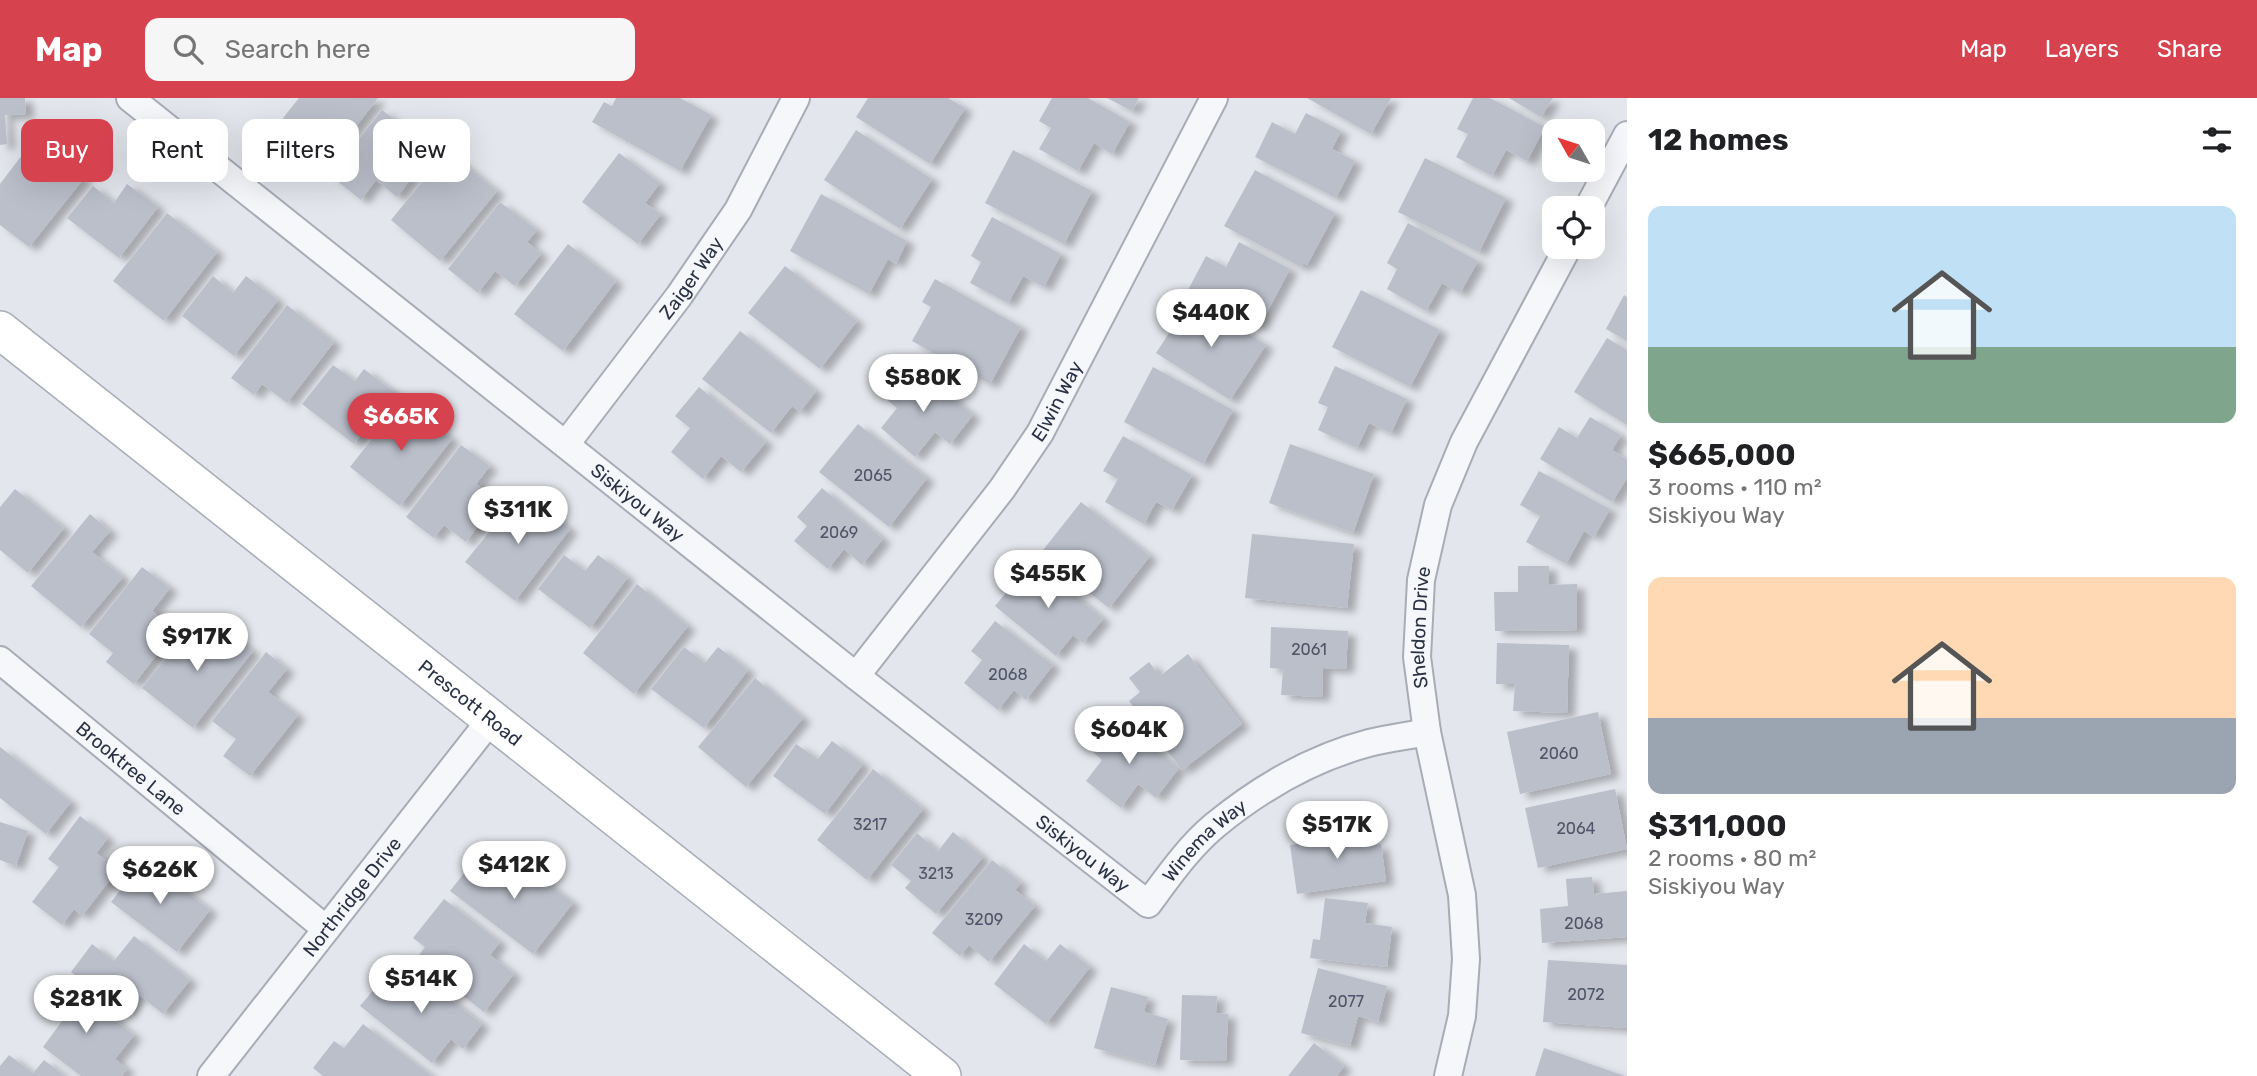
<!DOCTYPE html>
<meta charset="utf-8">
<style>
:root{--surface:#fff;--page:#f6f6f6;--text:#202124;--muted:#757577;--accent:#d7424f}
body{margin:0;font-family:Rubik,sans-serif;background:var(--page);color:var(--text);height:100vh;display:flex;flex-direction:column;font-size:26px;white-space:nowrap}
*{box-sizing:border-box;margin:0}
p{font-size:23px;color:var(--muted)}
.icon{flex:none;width:38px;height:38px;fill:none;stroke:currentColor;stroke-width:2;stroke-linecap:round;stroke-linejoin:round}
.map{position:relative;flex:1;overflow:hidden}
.panel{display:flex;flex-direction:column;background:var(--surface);width:630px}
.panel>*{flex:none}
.top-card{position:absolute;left:21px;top:21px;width:665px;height:63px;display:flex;gap:14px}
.needle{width:46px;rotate:309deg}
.buttons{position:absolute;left:1542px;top:21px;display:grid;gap:14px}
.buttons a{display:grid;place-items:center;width:63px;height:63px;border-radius:14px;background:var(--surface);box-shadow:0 7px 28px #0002;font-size:35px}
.price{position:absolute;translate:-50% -60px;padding:0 16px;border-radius:24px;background:#fff;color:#222;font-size:23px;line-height:46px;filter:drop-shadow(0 2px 4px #0008)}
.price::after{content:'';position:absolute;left:50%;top:42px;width:21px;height:16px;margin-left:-10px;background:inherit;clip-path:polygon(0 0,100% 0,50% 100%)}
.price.on{background:var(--accent);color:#fff}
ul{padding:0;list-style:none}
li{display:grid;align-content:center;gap:14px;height:371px;padding:0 21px}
li span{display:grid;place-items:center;height:217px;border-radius:14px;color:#555}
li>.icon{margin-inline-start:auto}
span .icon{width:126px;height:126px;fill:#fffc;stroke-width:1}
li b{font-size:30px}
h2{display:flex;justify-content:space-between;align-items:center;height:84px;padding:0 21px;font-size:30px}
.tag{padding:0 24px;border-radius:14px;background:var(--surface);box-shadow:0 7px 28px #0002;font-size:24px;line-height:63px}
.tag.on{background:var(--accent);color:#fff}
header{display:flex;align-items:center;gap:42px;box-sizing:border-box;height:98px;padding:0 35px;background:var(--accent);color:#fff}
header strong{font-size:33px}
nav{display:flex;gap:38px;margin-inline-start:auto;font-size:24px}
.search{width:490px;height:63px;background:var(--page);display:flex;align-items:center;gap:18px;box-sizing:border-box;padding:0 24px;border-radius:14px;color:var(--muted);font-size:26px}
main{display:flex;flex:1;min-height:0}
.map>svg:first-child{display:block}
.building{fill:#babfca;filter:url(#shadow)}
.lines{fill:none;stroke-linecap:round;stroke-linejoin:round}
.street-casing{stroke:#a7acb7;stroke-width:30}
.secondary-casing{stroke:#a7acb7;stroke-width:40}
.street{stroke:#f6f7fa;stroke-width:26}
.secondary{stroke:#fff;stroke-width:37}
.labels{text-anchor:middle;stroke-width:5;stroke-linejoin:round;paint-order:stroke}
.number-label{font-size:16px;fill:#4d5566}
.street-label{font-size:19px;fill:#293245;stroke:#f3f5f9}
</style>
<header>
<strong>Map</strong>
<div class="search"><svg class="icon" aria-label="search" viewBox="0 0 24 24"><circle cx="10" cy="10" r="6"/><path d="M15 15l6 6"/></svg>Search here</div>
<nav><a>Map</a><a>Layers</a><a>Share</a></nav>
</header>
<main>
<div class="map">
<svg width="1627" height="978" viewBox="0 0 1627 978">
<defs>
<filter id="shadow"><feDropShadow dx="8" dy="4.5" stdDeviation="3.5" flood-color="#0004"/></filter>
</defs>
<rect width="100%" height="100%" fill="#e3e6ec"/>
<g class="building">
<path d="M0,0H25L26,16L5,17L7,46L0,47Z"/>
<path d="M299,0H378L325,68L275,30Z"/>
<path d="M616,0H680L711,17L680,73L592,24L604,4L612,8Z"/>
<path d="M868,0H948L965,10L930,66L856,19Z"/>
<path d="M1052,0H1088L1130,24L1112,56L1094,45L1078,73L1039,51L1051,30L1039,23Z"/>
<path d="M1107,0H1139L1132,13Z"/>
<path d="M1307,0H1391L1371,36Z"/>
<path d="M1473,0H1490L1545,29L1527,63L1506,52L1492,78L1456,59L1468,36L1457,31Z"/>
<path d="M1509,0H1553L1541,19Z"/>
<path d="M382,12L416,38L407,50L425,63L397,99L376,82L361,102L330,77Z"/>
<path d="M1306,15L1341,33L1332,51L1355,63L1336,100L1255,59L1272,24L1295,36Z"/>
<path d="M856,32L932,81L900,131L824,82Z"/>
<path d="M35,40L85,79L29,149L0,127V86Z"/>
<path d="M1013,52L1092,93L1064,146L985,105Z"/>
<path d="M447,53L497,93L440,163L391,122Z"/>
<path d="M619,55L660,85L645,105L661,116L638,146L582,104Z"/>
<path d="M1425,60L1506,100L1479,154L1398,114Z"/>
<path d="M1255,72L1335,115L1307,167L1303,165L1301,169L1224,128Z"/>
<path d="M127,86L158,109L119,160L67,120L93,88L114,105Z"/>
<path d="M821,96L907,143L896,166L888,161L869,196L790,153Z"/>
<path d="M500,104L537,132L527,144L541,156L515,188L495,173L478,195L448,171Z"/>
<path d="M167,115L217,154L164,223L113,183Z"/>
<path d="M992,119L1061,156L1044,189L1023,178L1008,205L970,185L981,164L971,158Z"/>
<path d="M1408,125L1478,163L1460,195L1442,185L1426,213L1387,191L1397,171L1387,165Z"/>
<path d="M1239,144L1290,171L1259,229L1188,192L1206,158L1226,169Z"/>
<path d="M568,146L616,183L563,253L514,216Z"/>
<path d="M785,168L857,223L820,271L748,215Z"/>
<path d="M213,178L233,195L246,178L278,202L234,258L182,218Z"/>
<path d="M935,181L1021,229L990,286L912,243L931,209L922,204Z"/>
<path d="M1361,192L1440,232L1410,289L1332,249Z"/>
<path d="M1624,197L1627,199V243L1606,231Z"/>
<path d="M1192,200L1266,247L1230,302L1156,255Z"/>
<path d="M287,207L334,244L287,305L262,286L254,297L231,280Z"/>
<path d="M740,233L816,293L800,314L792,308L771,335L702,281Z"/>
<path d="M1607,240L1627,252V327L1574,294Z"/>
<path d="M333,267L355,283L364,271L394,294L354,346L302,306Z"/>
<path d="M1335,268L1407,301L1391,335L1369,325L1357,350L1318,332L1328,309L1318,305Z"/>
<path d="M914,269L973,317L950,346L935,334L915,359L881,330L897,310L887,302Z"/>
<path d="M1153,269L1233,312L1203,366L1124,324Z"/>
<path d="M699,289L766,344L741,374L721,358L703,381L671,354L690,330L675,318Z"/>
<path d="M402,302L452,341L400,408L350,369Z"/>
<path d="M1590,319L1621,337L1612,352L1627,361V380L1612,404L1540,361L1559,329L1577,340Z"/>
<path d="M858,326L927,380L889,429L819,374Z"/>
<path d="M1123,338L1192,377L1172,412L1156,404L1144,426L1105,404L1118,381L1103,373Z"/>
<path d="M1290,346L1374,376L1353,435L1269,405Z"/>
<path d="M461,347L490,368L476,386L497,402L466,444L444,427L434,440L406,419Z"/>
<path d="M1539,373L1610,411L1594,439L1584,433L1566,466L1526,444L1540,418L1520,407Z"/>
<path d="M822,390L883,441L862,467L844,451L828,471L794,443L807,428L797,419Z"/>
<path d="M15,391L64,430L28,475L0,452V409Z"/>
<path d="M522,393L570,431L515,503L465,464Z"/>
<path d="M1081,404L1150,458L1109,510L1040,456Z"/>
<path d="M90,416L110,433L92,454L123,479L81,529L31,488Z"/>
<path d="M1252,436L1354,446L1347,510L1245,500Z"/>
<path d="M564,457L585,473L598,457L628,479L590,530L538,491Z"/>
<path d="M1033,462L1103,521L1083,545L1073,537L1056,558L995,508Z"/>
<path d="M1518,468H1549V487L1577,486V532L1495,533L1494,494H1518Z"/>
<path d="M142,469L170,490L152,513L176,532L134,586L106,564L113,555L89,536Z"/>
<path d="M637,486L688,528L634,596L583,555Z"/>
<path d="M995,523L1053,567L1026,602L1014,592L998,612L964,585L982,562L971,553Z"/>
<path d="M216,524L253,553L193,630L142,590L184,537L198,548Z"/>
<path d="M1271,529L1348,533L1346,571L1323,570L1322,599L1281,597L1283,571L1270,570Z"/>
<path d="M1497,545L1569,547L1567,615L1513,613L1515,586H1496Z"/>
<path d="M684,549L705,565L718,549L748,572L704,630L651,591Z"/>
<path d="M266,554L287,571L268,594L298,617L250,678L223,658L236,641L212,623Z"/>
<path d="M1188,556L1242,626L1182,672L1129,603L1140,594L1129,580L1149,564L1160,578Z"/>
<path d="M755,580L803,620L746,689L698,649Z"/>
<path d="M1598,614L1611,676L1520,696L1507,634Z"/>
<path d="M1117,622L1179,670L1156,700L1138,686L1121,710L1086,683L1102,662L1093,654Z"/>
<path d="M832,643L863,666L825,716L773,678L796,646L818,661Z"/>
<path d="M0,649L71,704L46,736L0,700Z"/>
<path d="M873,671L923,711L867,782L817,742Z"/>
<path d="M1615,691L1627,751L1538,770L1525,710Z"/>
<path d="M80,718L108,740L96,755L118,771L82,818L74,811L62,827L32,804L59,769L48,761Z"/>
<path d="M1356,722L1360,749L1381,746L1386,783L1297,796L1290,747L1330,741L1328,726Z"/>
<path d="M0,724L28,733L16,768L0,762Z"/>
<path d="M953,734L983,759L936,816L905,790L911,783L891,767L917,735L938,753Z"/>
<path d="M508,755L573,805L533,856L450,793L472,765L489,779Z"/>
<path d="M144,761L210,812L177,854L111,804Z"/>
<path d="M992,762L1021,785L1015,792L1035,808L989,864L969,847L960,858L932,835Z"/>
<path d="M1592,779L1594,796L1627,793V839L1542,845L1540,811L1568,808L1566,781Z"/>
<path d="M1325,800L1368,805L1365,825L1392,829L1387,869L1310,860L1313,841L1320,842Z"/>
<path d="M444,801L500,844L490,857L514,876L484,914L416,861L425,849L413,840Z"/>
<path d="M134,838L190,882L163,916L139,897L125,915L71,874L92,846L114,863Z"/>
<path d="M1024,846L1046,863L1060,846L1090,869L1046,926L994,886Z"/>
<path d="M1548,862L1627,867V930L1543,924Z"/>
<path d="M409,868L482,926L463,951L451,941L432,965L360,908L381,883L391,891Z"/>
<path d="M1318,870L1387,888L1378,924L1358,918L1350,948L1301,935Z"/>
<path d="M61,880L134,937L115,961L127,971L122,978H81L43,949L65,919L44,903Z"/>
<path d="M1111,889L1148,899L1144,914L1168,921L1155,967L1094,950Z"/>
<path d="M1182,897L1217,898L1216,915L1228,916L1226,963L1180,962Z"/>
<path d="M363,926L432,978H323L313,970L334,943L344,950Z"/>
<path d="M1314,945L1344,968L1337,978H1288Z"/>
<path d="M1544,950L1625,978H1535Z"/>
<path d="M9,957L33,975L44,962L65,978H0V968Z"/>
</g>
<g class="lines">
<g class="street-casing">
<g id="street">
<path id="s1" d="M130,0L856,578L1148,806C1168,779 1188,750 1214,728C1259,691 1312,660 1369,645C1388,640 1408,638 1427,634"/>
<path d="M1588,110L1627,37"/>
<path id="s2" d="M566,346L679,198L738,112L796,0"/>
<path id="s3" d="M0,562L326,831"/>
<path id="s4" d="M856,578L1002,391L1040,335L1214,0"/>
<path id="s5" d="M211,978L492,620"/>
<path id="s6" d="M1448,978L1462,918L1466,861L1462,797L1427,634L1417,559L1421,482L1438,407L1464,344L1568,149"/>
</g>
</g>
<g class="secondary-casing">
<g id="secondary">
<path id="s7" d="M0,232L942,978"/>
</g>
</g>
<use href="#street" class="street"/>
<use href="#secondary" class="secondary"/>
</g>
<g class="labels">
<g class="number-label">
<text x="873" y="383">2065</text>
<text x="839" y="440">2069</text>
<text x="1309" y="557">2061</text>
<text x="1008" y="582">2068</text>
<text x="1559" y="661">2060</text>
<text x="870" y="732">3217</text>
<text x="1576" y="736">2064</text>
<text x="936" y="781">3213</text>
<text x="984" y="827">3209</text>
<text x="1584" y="831">2068</text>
<text x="1586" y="902">2072</text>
<text x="1346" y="909">2077</text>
</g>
<g class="street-label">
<text dy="7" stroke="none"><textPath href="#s2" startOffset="208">Zaiger Way</textPath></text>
<text dy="7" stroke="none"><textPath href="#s4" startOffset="341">Elwin Way</textPath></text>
<text dy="7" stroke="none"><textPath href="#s1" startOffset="649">Siskiyou Way</textPath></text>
<text dy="7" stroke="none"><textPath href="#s6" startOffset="455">Sheldon Drive</textPath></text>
<text dy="7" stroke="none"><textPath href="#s7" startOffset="600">Prescott Road</textPath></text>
<text dy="7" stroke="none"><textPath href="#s3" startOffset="170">Brooktree Lane</textPath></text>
<text dy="7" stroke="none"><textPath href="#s1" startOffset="1384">Winema Way</textPath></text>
<text dy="7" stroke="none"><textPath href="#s1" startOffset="1216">Siskiyou Way</textPath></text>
<text dy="7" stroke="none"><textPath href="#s5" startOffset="228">Northridge Drive</textPath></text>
</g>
</g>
</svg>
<div class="buttons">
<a><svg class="needle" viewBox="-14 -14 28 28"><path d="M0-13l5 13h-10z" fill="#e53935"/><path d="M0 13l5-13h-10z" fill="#757577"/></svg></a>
<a><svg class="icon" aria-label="locate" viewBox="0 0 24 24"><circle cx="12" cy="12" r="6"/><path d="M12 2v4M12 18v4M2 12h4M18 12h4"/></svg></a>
</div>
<b class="price" style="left:1211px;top:251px">$440K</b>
<b class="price" style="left:923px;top:316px">$580K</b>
<b class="price on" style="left:401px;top:355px">$665K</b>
<b class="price" style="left:518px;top:448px">$311K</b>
<b class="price" style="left:1048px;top:512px">$455K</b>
<b class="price" style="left:197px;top:575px">$917K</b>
<b class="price" style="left:1129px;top:668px">$604K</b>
<b class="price" style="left:1337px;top:763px">$517K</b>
<b class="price" style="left:514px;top:803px">$412K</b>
<b class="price" style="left:160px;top:808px">$626K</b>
<b class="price" style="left:421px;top:917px">$514K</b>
<b class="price" style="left:86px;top:937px">$281K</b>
<div class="top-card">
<a class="tag on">Buy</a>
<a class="tag">Rent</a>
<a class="tag">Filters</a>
<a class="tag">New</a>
</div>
</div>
<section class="panel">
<h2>12 homes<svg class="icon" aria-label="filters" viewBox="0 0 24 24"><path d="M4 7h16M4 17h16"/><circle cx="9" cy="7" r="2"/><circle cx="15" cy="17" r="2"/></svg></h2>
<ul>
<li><span style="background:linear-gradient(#bfe0f5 65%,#7fa58c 0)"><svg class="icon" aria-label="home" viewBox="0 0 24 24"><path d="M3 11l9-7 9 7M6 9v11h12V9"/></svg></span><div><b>$665,000</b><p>3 rooms · 110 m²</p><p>Siskiyou Way</p></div></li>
<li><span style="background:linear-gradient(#ffd9b3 65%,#9aa5b1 0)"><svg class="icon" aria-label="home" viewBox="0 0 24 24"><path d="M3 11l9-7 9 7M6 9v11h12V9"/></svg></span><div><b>$311,000</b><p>2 rooms · 80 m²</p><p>Siskiyou Way</p></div></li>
</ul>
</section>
</main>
